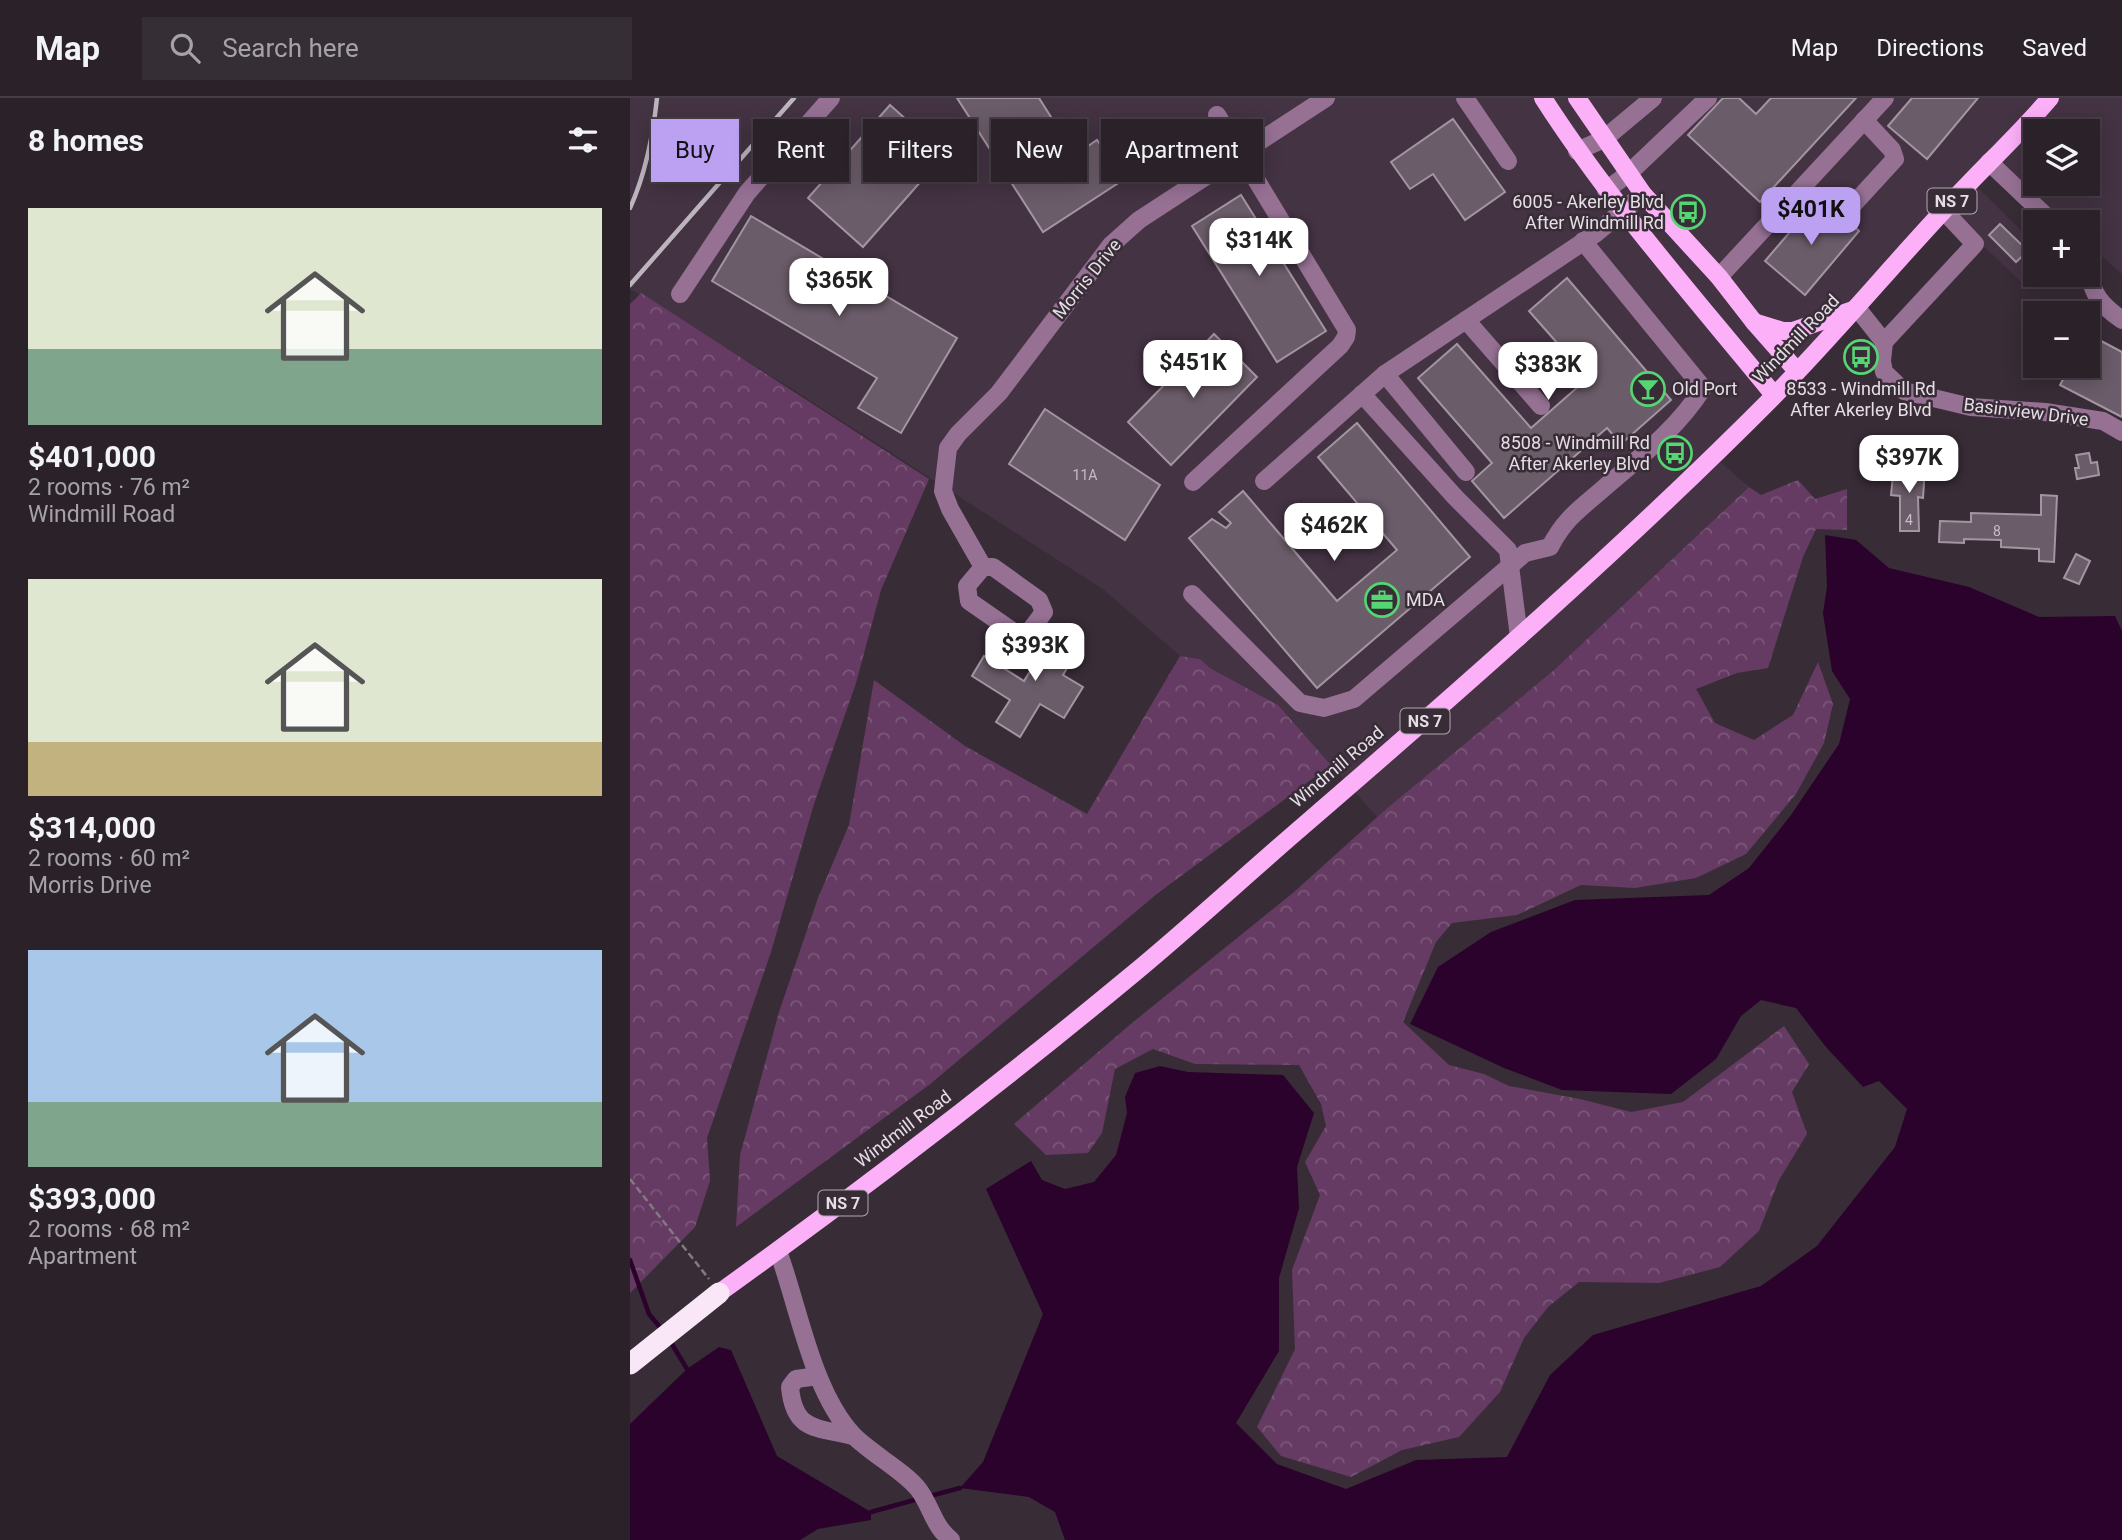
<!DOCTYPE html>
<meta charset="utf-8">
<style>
:root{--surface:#2a2129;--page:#362e35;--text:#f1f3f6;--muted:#a5a3a8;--line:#463e46;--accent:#bca0f2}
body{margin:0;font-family:Roboto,sans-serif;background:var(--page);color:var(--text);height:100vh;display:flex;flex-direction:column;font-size:26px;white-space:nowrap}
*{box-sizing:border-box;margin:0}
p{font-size:23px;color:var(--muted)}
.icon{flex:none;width:38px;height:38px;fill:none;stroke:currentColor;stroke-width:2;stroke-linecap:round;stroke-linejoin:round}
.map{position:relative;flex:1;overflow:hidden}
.panel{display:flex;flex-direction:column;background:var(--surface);width:630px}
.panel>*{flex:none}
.top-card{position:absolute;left:21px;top:21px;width:665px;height:63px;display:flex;gap:14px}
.buttons{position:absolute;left:1393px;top:21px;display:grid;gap:14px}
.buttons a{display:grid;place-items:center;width:77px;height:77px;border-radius:0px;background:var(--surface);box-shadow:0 4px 18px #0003,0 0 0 2px var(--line);font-size:35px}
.price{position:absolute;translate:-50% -60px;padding:0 16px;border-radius:14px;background:#fff;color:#222;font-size:23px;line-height:46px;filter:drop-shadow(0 2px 4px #0008)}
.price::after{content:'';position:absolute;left:50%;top:42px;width:21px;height:16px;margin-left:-10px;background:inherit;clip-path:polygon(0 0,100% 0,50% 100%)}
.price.active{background:var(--accent);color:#111}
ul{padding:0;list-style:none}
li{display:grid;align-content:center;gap:14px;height:371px;padding:0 28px}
li span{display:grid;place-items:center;height:217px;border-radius:0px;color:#555}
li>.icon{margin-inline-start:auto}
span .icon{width:126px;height:126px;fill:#fffc;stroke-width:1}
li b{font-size:30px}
h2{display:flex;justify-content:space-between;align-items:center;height:84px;padding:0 28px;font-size:30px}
.pill{padding:0 24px;border-radius:0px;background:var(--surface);box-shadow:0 4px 18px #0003,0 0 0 2px var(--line);font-size:24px;line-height:63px}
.pill.active{background:var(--accent);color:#111}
header{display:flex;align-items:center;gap:42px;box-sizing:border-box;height:98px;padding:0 35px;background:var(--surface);border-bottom:2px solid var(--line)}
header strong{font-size:33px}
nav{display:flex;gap:38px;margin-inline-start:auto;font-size:24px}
.search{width:490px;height:63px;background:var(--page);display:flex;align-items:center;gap:18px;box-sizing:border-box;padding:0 24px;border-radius:0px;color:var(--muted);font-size:26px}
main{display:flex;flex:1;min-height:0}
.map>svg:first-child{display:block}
.built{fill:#443343;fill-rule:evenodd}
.forest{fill:url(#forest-crowns)}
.water{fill:#2b022b}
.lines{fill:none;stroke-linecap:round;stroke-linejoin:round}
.stream{stroke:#2b022b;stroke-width:4.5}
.building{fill:#6a5c69;stroke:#a395a2;stroke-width:2}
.path{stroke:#837982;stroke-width:2.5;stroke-dasharray:7 3.5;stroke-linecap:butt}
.minor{stroke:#967194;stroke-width:18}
.major{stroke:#fbb0f8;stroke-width:18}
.highway{stroke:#f9e6f7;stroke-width:21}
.rail{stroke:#bdb5bd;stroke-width:4.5}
.labels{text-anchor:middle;stroke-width:5;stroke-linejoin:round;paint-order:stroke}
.number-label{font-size:14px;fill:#c6bec6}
.shield{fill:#382c37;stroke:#b1a9b1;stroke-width:2}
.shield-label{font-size:16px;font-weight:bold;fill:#e5dee5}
.poi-label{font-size:18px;fill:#e5dee5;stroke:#382c37;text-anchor:end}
.street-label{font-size:18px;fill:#e5dee5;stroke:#382c37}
</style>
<header>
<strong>Map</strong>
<div class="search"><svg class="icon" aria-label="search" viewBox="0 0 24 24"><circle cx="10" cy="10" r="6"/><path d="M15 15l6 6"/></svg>Search here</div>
<nav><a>Map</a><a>Directions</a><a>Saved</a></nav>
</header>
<main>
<section class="panel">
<h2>8 homes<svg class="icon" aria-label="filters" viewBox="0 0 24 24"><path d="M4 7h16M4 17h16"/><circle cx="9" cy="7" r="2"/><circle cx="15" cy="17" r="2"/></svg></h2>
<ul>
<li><span style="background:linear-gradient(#dfe7d0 65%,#7fa58c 0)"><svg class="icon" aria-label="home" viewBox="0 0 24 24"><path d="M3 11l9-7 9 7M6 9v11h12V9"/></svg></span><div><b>$401,000</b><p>2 rooms · 76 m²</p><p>Windmill Road</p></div></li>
<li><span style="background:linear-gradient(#dfe7d0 75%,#c2b280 0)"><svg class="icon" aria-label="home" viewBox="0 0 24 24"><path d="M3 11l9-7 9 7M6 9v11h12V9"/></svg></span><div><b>$314,000</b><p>2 rooms · 60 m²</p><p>Morris Drive</p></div></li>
<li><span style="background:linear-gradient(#a9c7e8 70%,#7fa58c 0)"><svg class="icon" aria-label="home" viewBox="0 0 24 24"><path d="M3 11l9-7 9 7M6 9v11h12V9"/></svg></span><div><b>$393,000</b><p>2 rooms · 68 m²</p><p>Apartment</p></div></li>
</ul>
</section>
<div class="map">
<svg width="1492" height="1442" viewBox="0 0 1492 1442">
<defs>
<pattern id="forest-crowns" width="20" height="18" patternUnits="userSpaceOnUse" patternTransform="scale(1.75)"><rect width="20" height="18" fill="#653b63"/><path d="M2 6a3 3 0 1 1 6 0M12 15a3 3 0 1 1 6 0" fill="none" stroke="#7b5779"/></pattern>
</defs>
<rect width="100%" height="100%" fill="#382c37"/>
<path class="built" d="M0,0H1492V176L1458,146V124H1432L1364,65L1343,85L1405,146L1406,177L1394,187L1317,113L1084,358L1119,389L924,572L747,719L648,607L580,570L570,561L550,558L474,492L159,289L0,191ZM1405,33H1458V86H1405Z"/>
<g class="forest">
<path d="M11,195L299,381L251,492L226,585L184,706L141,854L77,1040L80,1083L65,1129L0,1195V206Z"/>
<path d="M1168,382L1185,401L1217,391V432L1186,431L1173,459L1138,570L1107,575L1066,591L1085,625L1124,642L1163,617L1188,564L1203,606L1194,645L1166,696L1116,756L1066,780L1005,790L951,787L887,817L822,825L806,844L773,924L819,967L854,976L879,988L950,1001L1001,1014L1053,1004L1154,928L1179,966L1162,994L1177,1036L1149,1082L1129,1133L1090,1169L1029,1185L949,1184L918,1209L894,1240L870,1294L829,1339L772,1352L721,1379L651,1358L627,1329L665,1251L662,1172L690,1097L675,1064L696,1028L691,1006L669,967L565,966L523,951L485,971L472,1035L458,1055L416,1057L384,1026L502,925L664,794L755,712L924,572L1119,389L1131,397Z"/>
<path d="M550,558L570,561L580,570L648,607L701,667L528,795L299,987L106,1129L110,1057L149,914L188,800L219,727L244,582L335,648L457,716Z"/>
</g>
<g class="water">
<path d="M1195,437L1226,442L1259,470L1339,489L1409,519L1485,518L1492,533V1442H435L425,1414L399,1399L330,1390L353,1364L413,1216L356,1091L401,1063L412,1082L435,1091L464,1084L486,1057L497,1015L495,999L505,975L530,968L558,974L653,977L684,1015L667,1069L669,1110L649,1180V1253L606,1325L647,1366L716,1391L786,1362L877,1359L920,1277L963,1237L1131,1188L1187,1148L1265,1049L1277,1011L1249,983L1233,989L1196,949L1166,910L1131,902L1111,918L1086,961L1041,996L932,992L874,970L780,926L808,869L861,834L945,802L1079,797L1119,770L1161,717L1209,646L1220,601L1202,573L1193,515L1197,489Z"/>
<path d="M89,1249L101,1252L147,1358L241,1414V1422L188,1431L170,1442H0V1326L57,1271Z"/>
</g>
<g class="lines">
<g class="stream">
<path d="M0,1162L19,1216L33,1233"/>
<path d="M40,1243L57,1271"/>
<path d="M300,1398L330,1390"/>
<path d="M241,1414L288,1401"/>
</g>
</g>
<g class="building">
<path d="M327,0H409L445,57L467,42L493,82L413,134Z"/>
<path d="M1093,0H1109L1126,16L1141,0H1226L1130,104L1058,37Z"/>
<path d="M1282,0H1348L1297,61L1258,28Z"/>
<path d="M260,7L315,56L233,149L178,100Z"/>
<path d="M823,21L875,94L835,122L803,76L780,91L761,64Z"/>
<path d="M611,97L696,233L647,264L562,128Z"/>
<path d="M1190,99L1207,115V121L1210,127L1215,130L1224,128L1229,133L1175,197L1135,163Z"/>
<path d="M121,118L327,240L271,335L228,310L247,280L82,183Z"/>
<path d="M1370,126L1398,153L1386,164L1359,137Z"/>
<path d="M937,180L1041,302L991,346L977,330L874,420L842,383L862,365L788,280L827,246L901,330L958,280L899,213Z"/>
<path d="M584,236L627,279L541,367L498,324Z"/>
<path d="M1458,236L1492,254V319L1430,287L1440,268H1458Z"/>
<path d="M415,311L530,387L495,442L379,366Z"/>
<path d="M727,325L840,459L687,590L559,440L582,421L596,430L601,425L589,414L613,393L707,503L767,452L688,359Z"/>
<path d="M1459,355L1461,365L1467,364L1469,377L1447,381L1445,370H1449L1446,357Z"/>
<path d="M1264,367L1295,370L1293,400L1288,399L1289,433H1270V398L1261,397Z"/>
<path d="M1411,397L1427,398L1424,464L1409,463V451L1371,449V442L1334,441V445L1309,444L1310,423L1341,424V415L1411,417Z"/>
<path d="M1446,456L1460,463L1449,486L1434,480Z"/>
<path d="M428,528L453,543L433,577L453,589L434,620L410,606L390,639L366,624L380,602L342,578L354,558L394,583Z"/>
</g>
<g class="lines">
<path class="path" d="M0,1081L79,1181"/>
<g class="minor">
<path d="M835,0L878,63"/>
<path d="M947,53L974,41L1023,0"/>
<path d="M1359,64L1422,124"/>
<path d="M976,92L998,76L1078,0"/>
<path d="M1218,119L1221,109L1265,61L1262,52L1234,22"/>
<path d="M1458,170C1462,197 1471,207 1492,222"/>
<path d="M1089,179L1255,0"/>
<path d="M50,196L117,95L201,0"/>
<path d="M1227,210L1254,244L1252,263L1254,274L1274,293L1341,309L1415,314L1473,323L1492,334"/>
<path d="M836,222L911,308"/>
<path d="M1254,244L1345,146L1313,112"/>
<path d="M755,276L836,374"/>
<path d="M732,296L825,399L878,452L889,539"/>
<path d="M634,383L755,276L965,136L1013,96"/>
<path d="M563,384L710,248L716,239L717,232L587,17"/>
<path d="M353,469L337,488L339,503L385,535L399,534L414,514L409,502L363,469H353L320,411L313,393L318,350L328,336L369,295L481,147L509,122L696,0"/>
<path d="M562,496L670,605L694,610L724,601L895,455L920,449C935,420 950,411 974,390C1010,359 1047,331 1073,290L953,143"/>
<path d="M148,1153C169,1210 182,1293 223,1337C240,1355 276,1374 289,1392C302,1410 303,1427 321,1442"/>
<path d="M188,1278L166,1281L160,1289C164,1334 187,1329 223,1338"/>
</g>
<g class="major">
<path d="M913,0C981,106 1065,200 1144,297"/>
<path d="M947,0L1013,96L1089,179L1124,224L1167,273"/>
<path d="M1124,224L1153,233H1163L1223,212"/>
<path d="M89,1195C231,1093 369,987 503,876C561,828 616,777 673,728C834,589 995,448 1145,297C1204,237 1258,172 1315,111C1349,73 1387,39 1420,0"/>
</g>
<path class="highway" d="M0,1266L89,1195"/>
<g class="rail">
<path d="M0,110C16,75 23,38 27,0"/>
<path d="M0,187L164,0"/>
</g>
</g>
<defs>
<g id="bus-ring" transform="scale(1.75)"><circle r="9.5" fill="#382c37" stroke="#54d672" stroke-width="1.5"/><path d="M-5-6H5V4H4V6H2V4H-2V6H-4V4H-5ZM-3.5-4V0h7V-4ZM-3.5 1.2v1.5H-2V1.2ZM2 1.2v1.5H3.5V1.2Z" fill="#54d672"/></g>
<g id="bar-ring" transform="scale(1.75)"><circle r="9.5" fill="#382c37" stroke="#54d672" stroke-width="1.5"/><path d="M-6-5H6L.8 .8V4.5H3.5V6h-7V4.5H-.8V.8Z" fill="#54d672"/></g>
<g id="office-ring" transform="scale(1.75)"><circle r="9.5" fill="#382c37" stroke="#54d672" stroke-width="1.5"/><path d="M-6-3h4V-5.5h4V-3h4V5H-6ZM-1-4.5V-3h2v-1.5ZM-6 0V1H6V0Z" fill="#54d672"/></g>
</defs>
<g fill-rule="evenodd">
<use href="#bus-ring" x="1058" y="114"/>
<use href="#bus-ring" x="1231" y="259"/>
<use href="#bar-ring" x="1018" y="291"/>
<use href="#bus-ring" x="1045" y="355"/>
<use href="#office-ring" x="752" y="502"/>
</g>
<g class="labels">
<g class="number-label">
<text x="455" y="382">11A</text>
<text x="1279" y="427">4</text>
<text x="1367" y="438">8</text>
</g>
<g class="shield">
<rect x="1297.5" y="90.5" width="49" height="25" rx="5"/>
<rect x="770.5" y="610.5" width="49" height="25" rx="5"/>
<rect x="188.5" y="1092.5" width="49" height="25" rx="5"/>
</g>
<g class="shield-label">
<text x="1322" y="109">NS 7</text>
<text x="795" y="629">NS 7</text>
<text x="213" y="1111">NS 7</text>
</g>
<g class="poi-label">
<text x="1034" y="110">6005 - Akerley Blvd<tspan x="1034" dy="21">After Windmill Rd</tspan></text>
<text x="1042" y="297" text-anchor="start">Old Port</text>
<text x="1231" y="297" text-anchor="middle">8533 - Windmill Rd<tspan x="1231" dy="21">After Akerley Blvd</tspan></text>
<text x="1020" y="351">8508 - Windmill Rd<tspan x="1020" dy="21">After Akerley Blvd</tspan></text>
<text x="776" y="508" text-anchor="start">MDA</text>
</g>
<g class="street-label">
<text transform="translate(457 181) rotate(-51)" y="6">Morris Drive</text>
<text transform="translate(1166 241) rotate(-46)" y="6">Windmill Road</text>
<text transform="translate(1396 314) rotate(7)" y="6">Basinview Drive</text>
<text transform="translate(707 669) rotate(-40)" y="6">Windmill Road</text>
<text transform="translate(273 1031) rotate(-37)" y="6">Windmill Road</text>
</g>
</g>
</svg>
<div class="buttons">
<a><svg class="icon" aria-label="layers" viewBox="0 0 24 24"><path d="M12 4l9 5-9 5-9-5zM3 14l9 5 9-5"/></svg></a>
<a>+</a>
<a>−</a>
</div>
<b class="price active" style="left:1181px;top:149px">$401K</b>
<b class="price" style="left:629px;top:180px">$314K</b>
<b class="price" style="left:209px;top:220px">$365K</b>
<b class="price" style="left:563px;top:302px">$451K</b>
<b class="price" style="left:918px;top:304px">$383K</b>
<b class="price" style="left:1279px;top:397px">$397K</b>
<b class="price" style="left:704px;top:465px">$462K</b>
<b class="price" style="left:405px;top:585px">$393K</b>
<div class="top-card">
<a class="pill active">Buy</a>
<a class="pill">Rent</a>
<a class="pill">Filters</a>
<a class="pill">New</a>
<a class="pill">Apartment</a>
</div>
</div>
</main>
